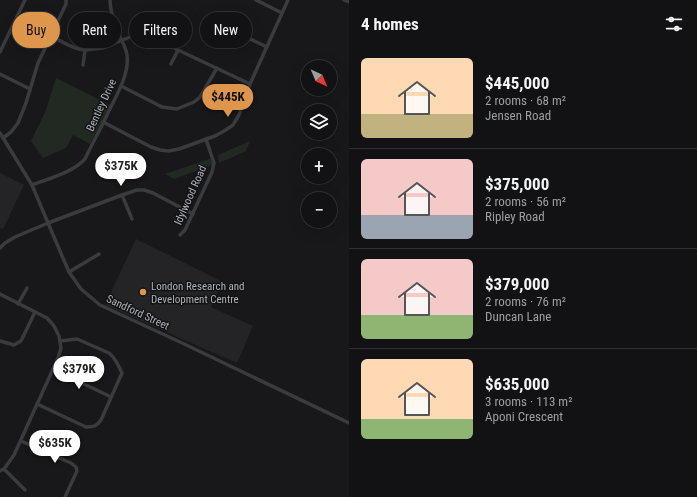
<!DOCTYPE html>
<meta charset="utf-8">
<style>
:root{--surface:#121214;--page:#1f2022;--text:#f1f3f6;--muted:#9c9ea0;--line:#313234;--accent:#dd964c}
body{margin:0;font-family:"Roboto Condensed",sans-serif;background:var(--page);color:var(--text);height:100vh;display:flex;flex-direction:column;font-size:15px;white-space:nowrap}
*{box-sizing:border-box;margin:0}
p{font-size:13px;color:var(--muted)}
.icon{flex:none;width:22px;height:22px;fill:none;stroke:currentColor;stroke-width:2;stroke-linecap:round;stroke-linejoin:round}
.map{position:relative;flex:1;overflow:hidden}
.side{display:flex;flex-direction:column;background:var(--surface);width:348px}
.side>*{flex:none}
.hud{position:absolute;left:12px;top:12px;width:277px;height:36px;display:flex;gap:8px}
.needle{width:26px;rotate:136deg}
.tools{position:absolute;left:301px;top:60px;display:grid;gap:8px}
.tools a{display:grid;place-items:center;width:36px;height:36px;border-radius:50%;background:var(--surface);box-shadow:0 4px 16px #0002,0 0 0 1px var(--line);font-size:20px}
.price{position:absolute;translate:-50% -34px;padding:0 9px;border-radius:14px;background:#fff;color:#222;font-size:13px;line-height:26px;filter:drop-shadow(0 1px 2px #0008)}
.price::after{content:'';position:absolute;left:50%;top:24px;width:12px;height:9px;margin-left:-6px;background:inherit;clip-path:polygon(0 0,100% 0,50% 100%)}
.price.active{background:var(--accent);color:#111}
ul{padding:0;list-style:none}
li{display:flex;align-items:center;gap:12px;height:100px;padding:0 12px}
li+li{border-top:1px solid var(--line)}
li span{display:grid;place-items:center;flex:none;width:112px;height:80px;border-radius:6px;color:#555}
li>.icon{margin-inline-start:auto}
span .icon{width:48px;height:48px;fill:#fffc;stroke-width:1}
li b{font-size:17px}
h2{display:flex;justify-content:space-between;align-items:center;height:48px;padding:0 12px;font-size:17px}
.chip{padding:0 14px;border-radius:18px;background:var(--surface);box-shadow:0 4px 16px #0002,0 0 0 1px var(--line);font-size:14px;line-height:36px}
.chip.active{background:var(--accent);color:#111}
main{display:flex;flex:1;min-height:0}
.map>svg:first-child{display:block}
.built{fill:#242426}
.green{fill:#222922}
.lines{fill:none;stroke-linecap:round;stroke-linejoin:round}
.minor{stroke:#393b3e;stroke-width:3.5}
.poi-dot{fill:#dd964c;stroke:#131315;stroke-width:1.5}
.labels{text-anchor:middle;stroke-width:3;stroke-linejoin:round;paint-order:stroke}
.street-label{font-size:11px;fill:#acb1b8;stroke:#131315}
.poi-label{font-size:11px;fill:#acb1b8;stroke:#131315;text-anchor:start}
</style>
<main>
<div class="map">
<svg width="349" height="497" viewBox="0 0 349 497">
<rect width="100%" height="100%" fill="#18181a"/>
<g class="built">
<path d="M0,173L24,185L3,229L0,228Z"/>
<path d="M136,239L223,282L211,307L253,326L237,363L105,305Z"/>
</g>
<g class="green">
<path d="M56,78L110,105L90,144L73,135L66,148L43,158L31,141L46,110Z"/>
<path d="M250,141L246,151L219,163L218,155Z"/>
<path d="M212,158V165L174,179L165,174Z"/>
</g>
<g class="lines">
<g class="minor">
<path d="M256,0L282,13"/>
<path d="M344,0L349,2"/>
<path d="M227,28L267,47"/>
<path d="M51,36C61,41 74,50 85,50L103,48L130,37L140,34H148L157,38L178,50L250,84"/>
<path d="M0,52L25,0"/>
<path d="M171,64L178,50"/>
<path d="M83,65L85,50"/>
<path d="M0,74L30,89"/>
<path d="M121,86L162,107L177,109L194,102L200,97L217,68"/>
<path d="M103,122L151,147L160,150L169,151L179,149L215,136L224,131L233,125L239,115L250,84L288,0"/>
<path d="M0,133L32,185L48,223L69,272L81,289L100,305L180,342L349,423"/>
<path d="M3,138L11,132L18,123L26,103L38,63L66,4V0"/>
<path d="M32,185C50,178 72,173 85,159C92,144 100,130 107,115C115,98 130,74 127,55C126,47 121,40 118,32C114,22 110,11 110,0"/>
<path d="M122,195L132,219"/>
<path d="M180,235L185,230L212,172L214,163L206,139"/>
<path d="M0,248L5,243L15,237L48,223L122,195L137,190H144L153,193L193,214"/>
<path d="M69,272L99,254"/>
<path d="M0,294L47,318L54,326L59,336L61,348L58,358L14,455L4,469L0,471"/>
<path d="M18,304L27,288"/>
<path d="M0,341L14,345L21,341L35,312"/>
<path d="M53,369L111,397"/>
<path d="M37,404L86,427C94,427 97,426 101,420L122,373C119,366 115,358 109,353L77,339L60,341"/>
<path d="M21,441L71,463L76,467L77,471L65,497"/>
<path d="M4,469L25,490"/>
</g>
</g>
<circle class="poi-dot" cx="143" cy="292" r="4"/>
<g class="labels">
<g class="street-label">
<text transform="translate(101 105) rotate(-65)" y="4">Bentley Drive</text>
<text transform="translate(190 195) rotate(-66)" y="4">Idylwood Road</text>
<text transform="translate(138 312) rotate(25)" y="4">Sandford Street</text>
</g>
<g class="poi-label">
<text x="151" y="290">London Research and<tspan x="151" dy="13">Development Centre</tspan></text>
</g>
</g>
</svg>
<div class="tools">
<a><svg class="needle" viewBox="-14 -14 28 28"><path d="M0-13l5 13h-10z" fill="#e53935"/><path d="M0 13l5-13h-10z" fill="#9c9ea0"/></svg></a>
<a><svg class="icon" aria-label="layers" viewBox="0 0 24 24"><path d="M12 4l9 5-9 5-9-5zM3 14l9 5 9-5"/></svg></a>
<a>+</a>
<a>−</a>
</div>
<b class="price active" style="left:228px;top:118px">$445K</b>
<b class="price" style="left:121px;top:187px">$375K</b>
<b class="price" style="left:79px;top:390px">$379K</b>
<b class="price" style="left:55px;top:464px">$635K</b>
<div class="hud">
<a class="chip active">Buy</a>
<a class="chip">Rent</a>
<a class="chip">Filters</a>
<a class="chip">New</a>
</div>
</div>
<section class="side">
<h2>4 homes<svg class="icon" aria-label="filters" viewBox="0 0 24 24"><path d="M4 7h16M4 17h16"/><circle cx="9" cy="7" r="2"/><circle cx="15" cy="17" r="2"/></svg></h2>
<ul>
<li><span style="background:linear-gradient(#ffd9b3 70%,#c2b280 0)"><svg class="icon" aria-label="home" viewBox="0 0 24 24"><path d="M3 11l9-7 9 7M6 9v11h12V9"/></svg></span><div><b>$445,000</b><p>2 rooms · 68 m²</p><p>Jensen Road</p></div></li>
<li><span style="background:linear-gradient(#f6c9c9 70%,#9aa5b1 0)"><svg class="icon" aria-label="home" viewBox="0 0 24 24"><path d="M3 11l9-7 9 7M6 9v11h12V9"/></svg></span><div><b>$375,000</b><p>2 rooms · 56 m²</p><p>Ripley Road</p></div></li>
<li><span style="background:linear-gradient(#f6c9c9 70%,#8fb573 0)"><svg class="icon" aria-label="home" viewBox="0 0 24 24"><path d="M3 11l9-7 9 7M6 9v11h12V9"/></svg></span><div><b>$379,000</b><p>2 rooms · 76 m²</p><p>Duncan Lane</p></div></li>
<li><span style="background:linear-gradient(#ffd9b3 75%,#8fb573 0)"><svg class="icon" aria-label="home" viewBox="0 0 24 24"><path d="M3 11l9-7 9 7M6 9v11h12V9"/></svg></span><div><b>$635,000</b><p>3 rooms · 113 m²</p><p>Aponi Crescent</p></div></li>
</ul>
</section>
</main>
